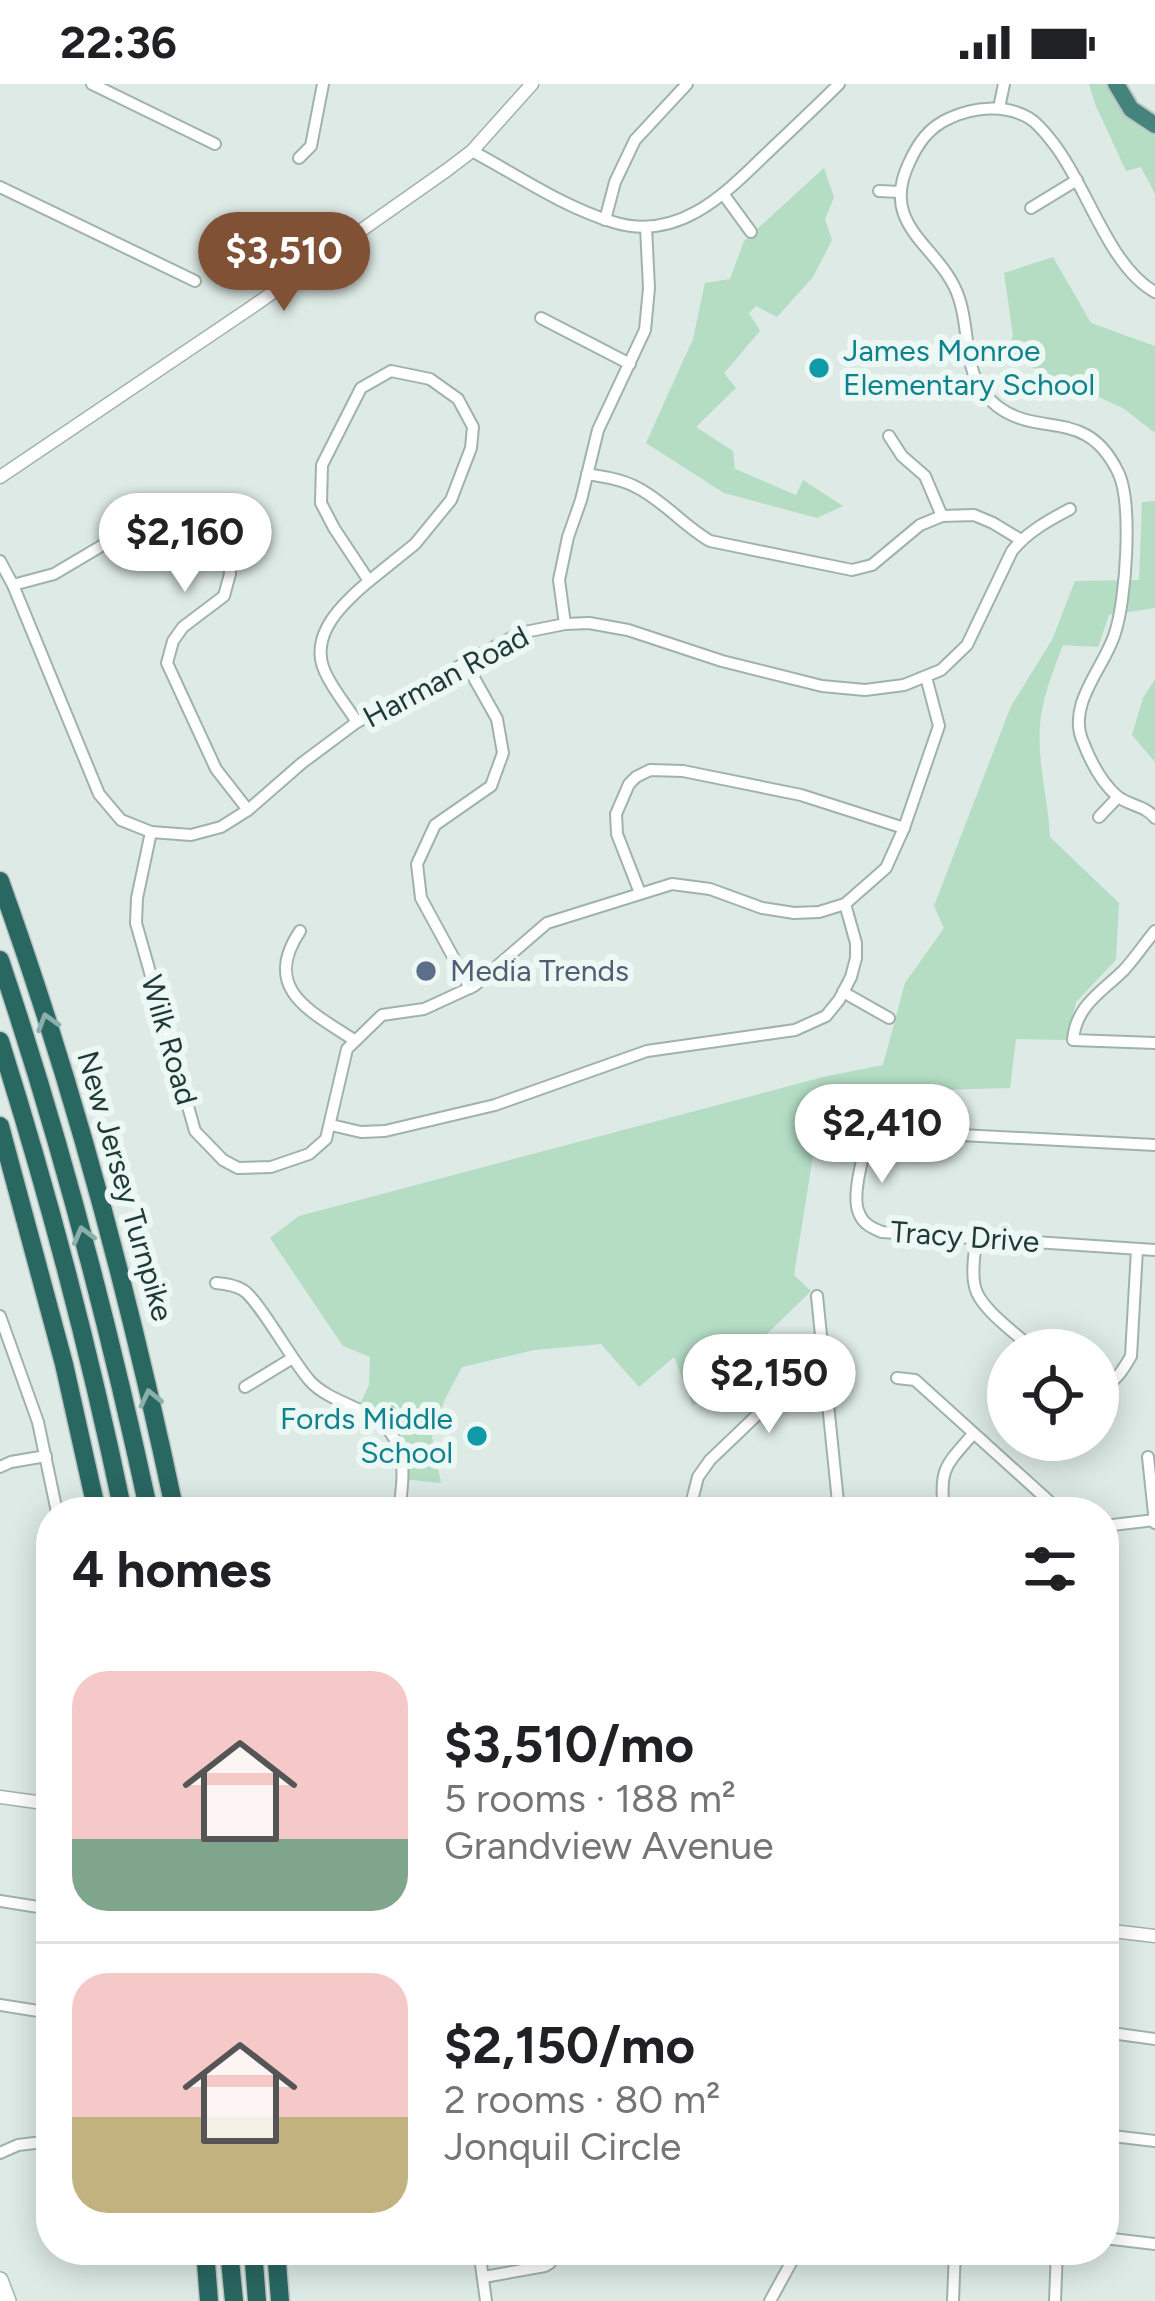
<!DOCTYPE html>
<meta charset="utf-8">
<style>
:root{--surface:#fff;--page:#f2f2f2;--text:#202124;--muted:#757577;--line:#e0e0e0;--accent:#815136}
body{margin:0;font-family:Figtree,sans-serif;background:var(--page);color:var(--text);height:100vh;display:flex;flex-direction:column;font-size:45px;white-space:nowrap}
*{box-sizing:border-box;margin:0}
p{font-size:39px;color:var(--muted)}
.icon{flex:none;width:66px;height:66px;fill:none;stroke:currentColor;stroke-width:2;stroke-linecap:round;stroke-linejoin:round}
.map{position:relative;flex:1;overflow:hidden}
.details{position:absolute;left:36px;top:1413px;width:1083px;height:768px;display:flex;flex-direction:column;background:var(--surface);border-radius:48px;box-shadow:0 6px 30px #0003}
.details>*{flex:none}
.controls{position:absolute;left:987px;top:1245px;display:grid;gap:24px}
.controls a{display:grid;place-items:center;width:132px;height:132px;border-radius:50%;background:var(--surface);box-shadow:0 6px 30px #0003;font-size:60px}
.price{position:absolute;translate:-50% -102px;padding:0 27px;border-radius:42px;background:#fff;color:#222;font-size:39px;line-height:78px;filter:drop-shadow(0 3px 6px #0008)}
.price::after{content:'';position:absolute;left:50%;top:72px;width:36px;height:27px;margin-left:-18px;background:inherit;clip-path:polygon(0 0,100% 0,50% 100%)}
.price.active{background:var(--accent);color:#fff}
ul{padding:0;list-style:none}
li{display:flex;align-items:center;gap:36px;height:300px;padding:0 36px}
li+li{border-top:3px solid var(--line)}
li span{display:grid;place-items:center;flex:none;width:336px;height:240px;border-radius:36px;color:#555}
li>.icon{margin-inline-start:auto}
span .icon{width:144px;height:144px;fill:#fffc;stroke-width:1}
li b{font-size:51px}
h2{display:flex;justify-content:space-between;align-items:center;height:144px;padding:0 36px;font-size:51px}
.status{display:flex;justify-content:space-between;align-items:center;height:84px;padding:0 60px;background:var(--surface);direction:ltr}
.status svg{height:33px;fill:currentColor}
.map>svg:first-child{display:block}
.green{fill:#b4ddc4}
.lines{fill:none;stroke-linecap:round;stroke-linejoin:round}
.minor-casing{stroke:#a0b2ae;stroke-width:14}
.tertiary-casing{stroke:#a0b2ae;stroke-width:15}
.secondary-casing{stroke:#9cb6b0;stroke-width:18}
.trunk-casing{stroke:#bcc4c3;stroke-width:20}
.motorway-casing{stroke:#bcc4c3;stroke-width:21}
.minor{stroke:#fff;stroke-width:10}
.tertiary{stroke:#fff;stroke-width:12}
.secondary{stroke:#fff;stroke-width:15}
.trunk{stroke:#44847c;stroke-width:16}
.motorway{stroke:#296761;stroke-width:18}
.oneway{stroke:#8bafaa}
.culture-dot{fill:#0f9aa8;stroke:#edf7f3;stroke-width:4.5}
.service-dot{fill:#5c6f8a;stroke:#edf7f3;stroke-width:4.5}
.labels{text-anchor:middle;stroke-width:12;stroke-linejoin:round;paint-order:stroke}
.culture-label{font-size:30px;fill:#0d838f;stroke:#edf7f3;text-anchor:start}
.street-label{font-size:30px;fill:#1e3a36;stroke:#edf7f3}
.service-label{font-size:30px;fill:#4e5e75;stroke:#edf7f3;text-anchor:start}
</style>
<div class="status"><b>22:36</b><svg viewBox="0 0 49 12"><path d="M0 12V9h3v3zM5 12V6h3v6zM10 12V3h3v9zM15 12V0h3v12zM26 1h20v11H26zM47 4h2v5h-2z"/></svg></div>
<div class="map">
<svg width="1155" height="2217" viewBox="0 0 1155 2217">
<rect width="100%" height="100%" fill="#ddeae6"/>
<g class="green">
<path d="M1089,0H1106C1119,28 1128,37 1155,50V110L1141,83L1126,87L1095,20Z"/>
<path d="M824,84L834,113L825,135L832,156L813,193L777,233L756,222L749,229L760,247L724,289L736,304L696,343L733,367L735,385L796,411L803,396L843,422L817,434L724,409L646,359L693,255L705,199L730,195L744,157Z"/>
<path d="M1053,173L1091,239L1155,262V349L1123,324L1005,271L1013,252L1004,189Z"/>
<path d="M1155,417V524L1109,531L1098,563L1063,561C1055,582 1046,604 1042,626C1034,668 1048,711 1050,753L1119,819L1116,876L1076,918L1067,956L1016,955L1010,1004L823,1009L794,1191L811,1207L693,1322L674,1273L639,1303L601,1260L534,1266L462,1283L445,1315L432,1353L441,1399L402,1395L388,1348L357,1326L369,1301L370,1273L343,1262L270,1154L299,1132L823,993L883,981L905,899L944,844L934,822L1011,622L1052,556L1075,497L1139,496L1142,418Z"/>
<path d="M1155,595V678L1132,651L1143,614Z"/>
</g>
<g class="lines">
<g class="minor-casing">
<g id="minor">
<path d="M92,0L215,60"/>
<path d="M999,24L1004,0"/>
<path d="M472,67C517,91 563,123 613,138C677,158 723,112 765,71C790,47 815,24 839,0"/>
<path d="M299,74L311,62L323,0"/>
<path d="M0,103L195,197"/>
<path d="M879,107L900,108"/>
<path d="M724,111L751,148"/>
<path d="M1031,124L1077,96"/>
<path d="M605,136L615,98L635,56L687,0"/>
<path d="M1155,208C1109,183 1087,102 1054,60C1047,51 1039,40 1029,34C1005,20 974,23 950,34C929,43 918,59 909,79C878,144 942,162 959,214C972,252 960,293 997,322C1040,355 1086,322 1118,388C1133,418 1126,516 1115,549C1105,583 1066,620 1083,658C1090,676 1102,699 1117,712C1129,722 1145,721 1155,734"/>
<path d="M541,234L630,280"/>
<path d="M391,287L430,295L458,315L473,343L471,364L451,416L415,460L369,497L334,444L321,419L322,381L361,304Z"/>
<path d="M889,352L902,372L925,392L942,432"/>
<path d="M587,390C604,393 621,395 636,403C664,417 684,442 710,457L852,486L872,481L920,441L942,432L974,431L993,439L1021,456"/>
<path d="M0,477L13,501L99,710L121,736L151,748L191,751L221,743L248,726L302,679L357,638L520,549L565,540L589,539L628,546L722,577L822,602L865,606L904,601L941,586L967,561L1012,467C1027,448 1049,436 1070,425"/>
<path d="M13,501L54,490L103,461L153,426L171,422L197,431L217,447L228,470L230,490L224,512L183,543L173,557L167,579L216,685L248,726"/>
<path d="M565,540L559,496L568,453L581,416L598,346L645,246L649,204L646,143"/>
<path d="M465,578L497,635L503,669L491,702L435,741L417,780L421,814L470,904"/>
<path d="M357,638C347,622 333,606 325,588C308,551 343,519 369,497"/>
<path d="M1099,733L1118,713"/>
<path d="M151,748L137,814L136,839L195,1047L223,1076L238,1084L271,1083L309,1070L326,1055L347,965L382,931L424,925L474,902L547,839L672,800L710,805L762,824L794,829L819,828L845,820L886,784L904,744L939,642L926,593"/>
<path d="M640,809L617,750L616,730L629,700L636,693L650,686L683,687L801,711L904,744"/>
<path d="M300,847C261,905 310,927 354,956"/>
<path d="M1155,847C1145,859 1135,874 1124,886C1102,908 1076,921 1073,956L1155,959"/>
<path d="M843,908L889,934"/>
<path d="M331,1041L361,1048L385,1047L495,1021L647,967L795,946L826,932L839,916L851,893L856,874V859L845,820"/>
<path d="M1155,1061L885,1047C876,1052 875,1051 869,1059C861,1073 852,1115 859,1129C863,1140 872,1144 882,1148L1155,1166"/>
<path d="M976,1154C975,1169 971,1188 975,1203C979,1224 1018,1251 1034,1266"/>
<path d="M216,1199C226,1200 235,1201 243,1206C259,1216 292,1277 310,1297C333,1322 376,1323 394,1354C407,1378 402,1403 399,1428"/>
<path d="M817,1212L839,1428"/>
<path d="M0,1232L38,1338L57,1428"/>
<path d="M897,1294L915,1296L1061,1428"/>
<path d="M245,1303L291,1275"/>
<path d="M1098,1305C1114,1301 1123,1286 1131,1272L1137,1165"/>
<path d="M1148,1373L1155,1439"/>
<path d="M0,1383L11,1378L46,1372"/>
<path d="M689,1428L698,1393L710,1376L823,1268"/>
<path d="M944,1428C939,1385 945,1382 973,1350"/>
<path d="M1104,1442L1155,1436"/>
<path d="M0,1817L51,1825"/>
<path d="M0,1921L51,1929"/>
<path d="M1104,1948L1155,1955"/>
<path d="M1104,2051L1155,2057"/>
<path d="M0,2069L18,2061L51,2057"/>
<path d="M1104,2154L1155,2160"/>
<path d="M479,2166L486,2217"/>
<path d="M484,2193L545,2182L550,2179L554,2166"/>
<path d="M770,2217L798,2166"/>
<path d="M953,2217L955,2166"/>
<path d="M1055,2217L1057,2166"/>
</g>
</g>
<g class="tertiary-casing">
<g id="tertiary">
<path d="M0,393L252,223L447,86L472,67L532,0"/>
<path d="M0,1713L51,1720"/>
<path d="M1104,1846L1155,1852"/>
</g>
</g>
<g class="secondary-casing">
<path id="secondary" d="M0,2196L8,2217"/>
</g>
<g class="trunk-casing">
<path id="trunk" d="M1116,0L1131,25L1155,41"/>
</g>
<g class="motorway-casing">
<g id="motorway">
<path d="M0,797C74,1002 130,1214 175,1428"/>
<path d="M0,876C61,1057 109,1242 149,1428"/>
<path d="M0,957C49,1112 90,1269 123,1428"/>
<path d="M0,1042L64,1280L97,1428"/>
<path d="M205,2166L209,2217"/>
<path d="M229,2166L234,2217"/>
<path d="M253,2166L257,2217"/>
<path d="M276,2166L280,2217"/>
</g>
</g>
<use href="#minor" class="minor"/>
<use href="#tertiary" class="tertiary"/>
<use href="#secondary" class="secondary"/>
<use href="#trunk" class="trunk"/>
<use href="#motorway" class="motorway"/>
</g>
<defs><path id="oneway-chevron" d="M-2-3.5L2.5 0L-2 3.5" fill="none" stroke-width="1.6" stroke-linecap="round" stroke-linejoin="round" transform="scale(3)"/></defs>
<g class="oneway">
<use href="#oneway-chevron" transform="translate(47 938) rotate(-107)"/>
<use href="#oneway-chevron" transform="translate(83 1151) rotate(-105)"/>
<use href="#oneway-chevron" transform="translate(150 1314) rotate(-103)"/>
</g>
<g class="culture-dot">
<circle cx="819" cy="284" r="12"/>
<circle cx="477" cy="1352" r="12"/>
</g>
<circle class="service-dot" cx="426" cy="887" r="12"/>
<g class="labels">
<g class="culture-label">
<text x="843" y="277">James Monroe<tspan x="843" dy="34">Elementary School</tspan></text>
<text x="453" y="1345" text-anchor="end">Fords Middle<tspan x="453" dy="34">School</tspan></text>
</g>
<g class="street-label">
<text transform="translate(446 593) rotate(-28)" y="10">Harman Road</text>
<text transform="translate(169 956) rotate(74)" y="10">Wilk Road</text>
<text transform="translate(125 1102) rotate(74)" y="10">New Jersey Turnpike</text>
<text transform="translate(965 1153) rotate(4)" y="10">Tracy Drive</text>
</g>
<g class="service-label">
<text x="450" y="897">Media Trends</text>
</g>
</g>
</svg>
<div class="controls">
<a><svg class="icon" aria-label="locate" viewBox="0 0 24 24"><circle cx="12" cy="12" r="6"/><path d="M12 2v4M12 18v4M2 12h4M18 12h4"/></svg></a>
</div>
<b class="price active" style="left:284px;top:230px">$3,510</b>
<b class="price" style="left:185px;top:511px">$2,160</b>
<b class="price" style="left:882px;top:1102px">$2,410</b>
<b class="price" style="left:769px;top:1352px">$2,150</b>
<section class="details">
<h2>4 homes<svg class="icon" aria-label="filters" viewBox="0 0 24 24"><path d="M4 7h16M4 17h16"/><circle cx="9" cy="7" r="2"/><circle cx="15" cy="17" r="2"/></svg></h2>
<ul>
<li><span style="background:linear-gradient(#f6c9c9 70%,#7fa58c 0)"><svg class="icon" aria-label="home" viewBox="0 0 24 24"><path d="M3 11l9-7 9 7M6 9v11h12V9"/></svg></span><div><b>$3,510/mo</b><p>5 rooms · 188 m²</p><p>Grandview Avenue</p></div></li>
<li><span style="background:linear-gradient(#f6c9c9 60%,#c2b280 0)"><svg class="icon" aria-label="home" viewBox="0 0 24 24"><path d="M3 11l9-7 9 7M6 9v11h12V9"/></svg></span><div><b>$2,150/mo</b><p>2 rooms · 80 m²</p><p>Jonquil Circle</p></div></li>
</ul>
</section>
</div>
